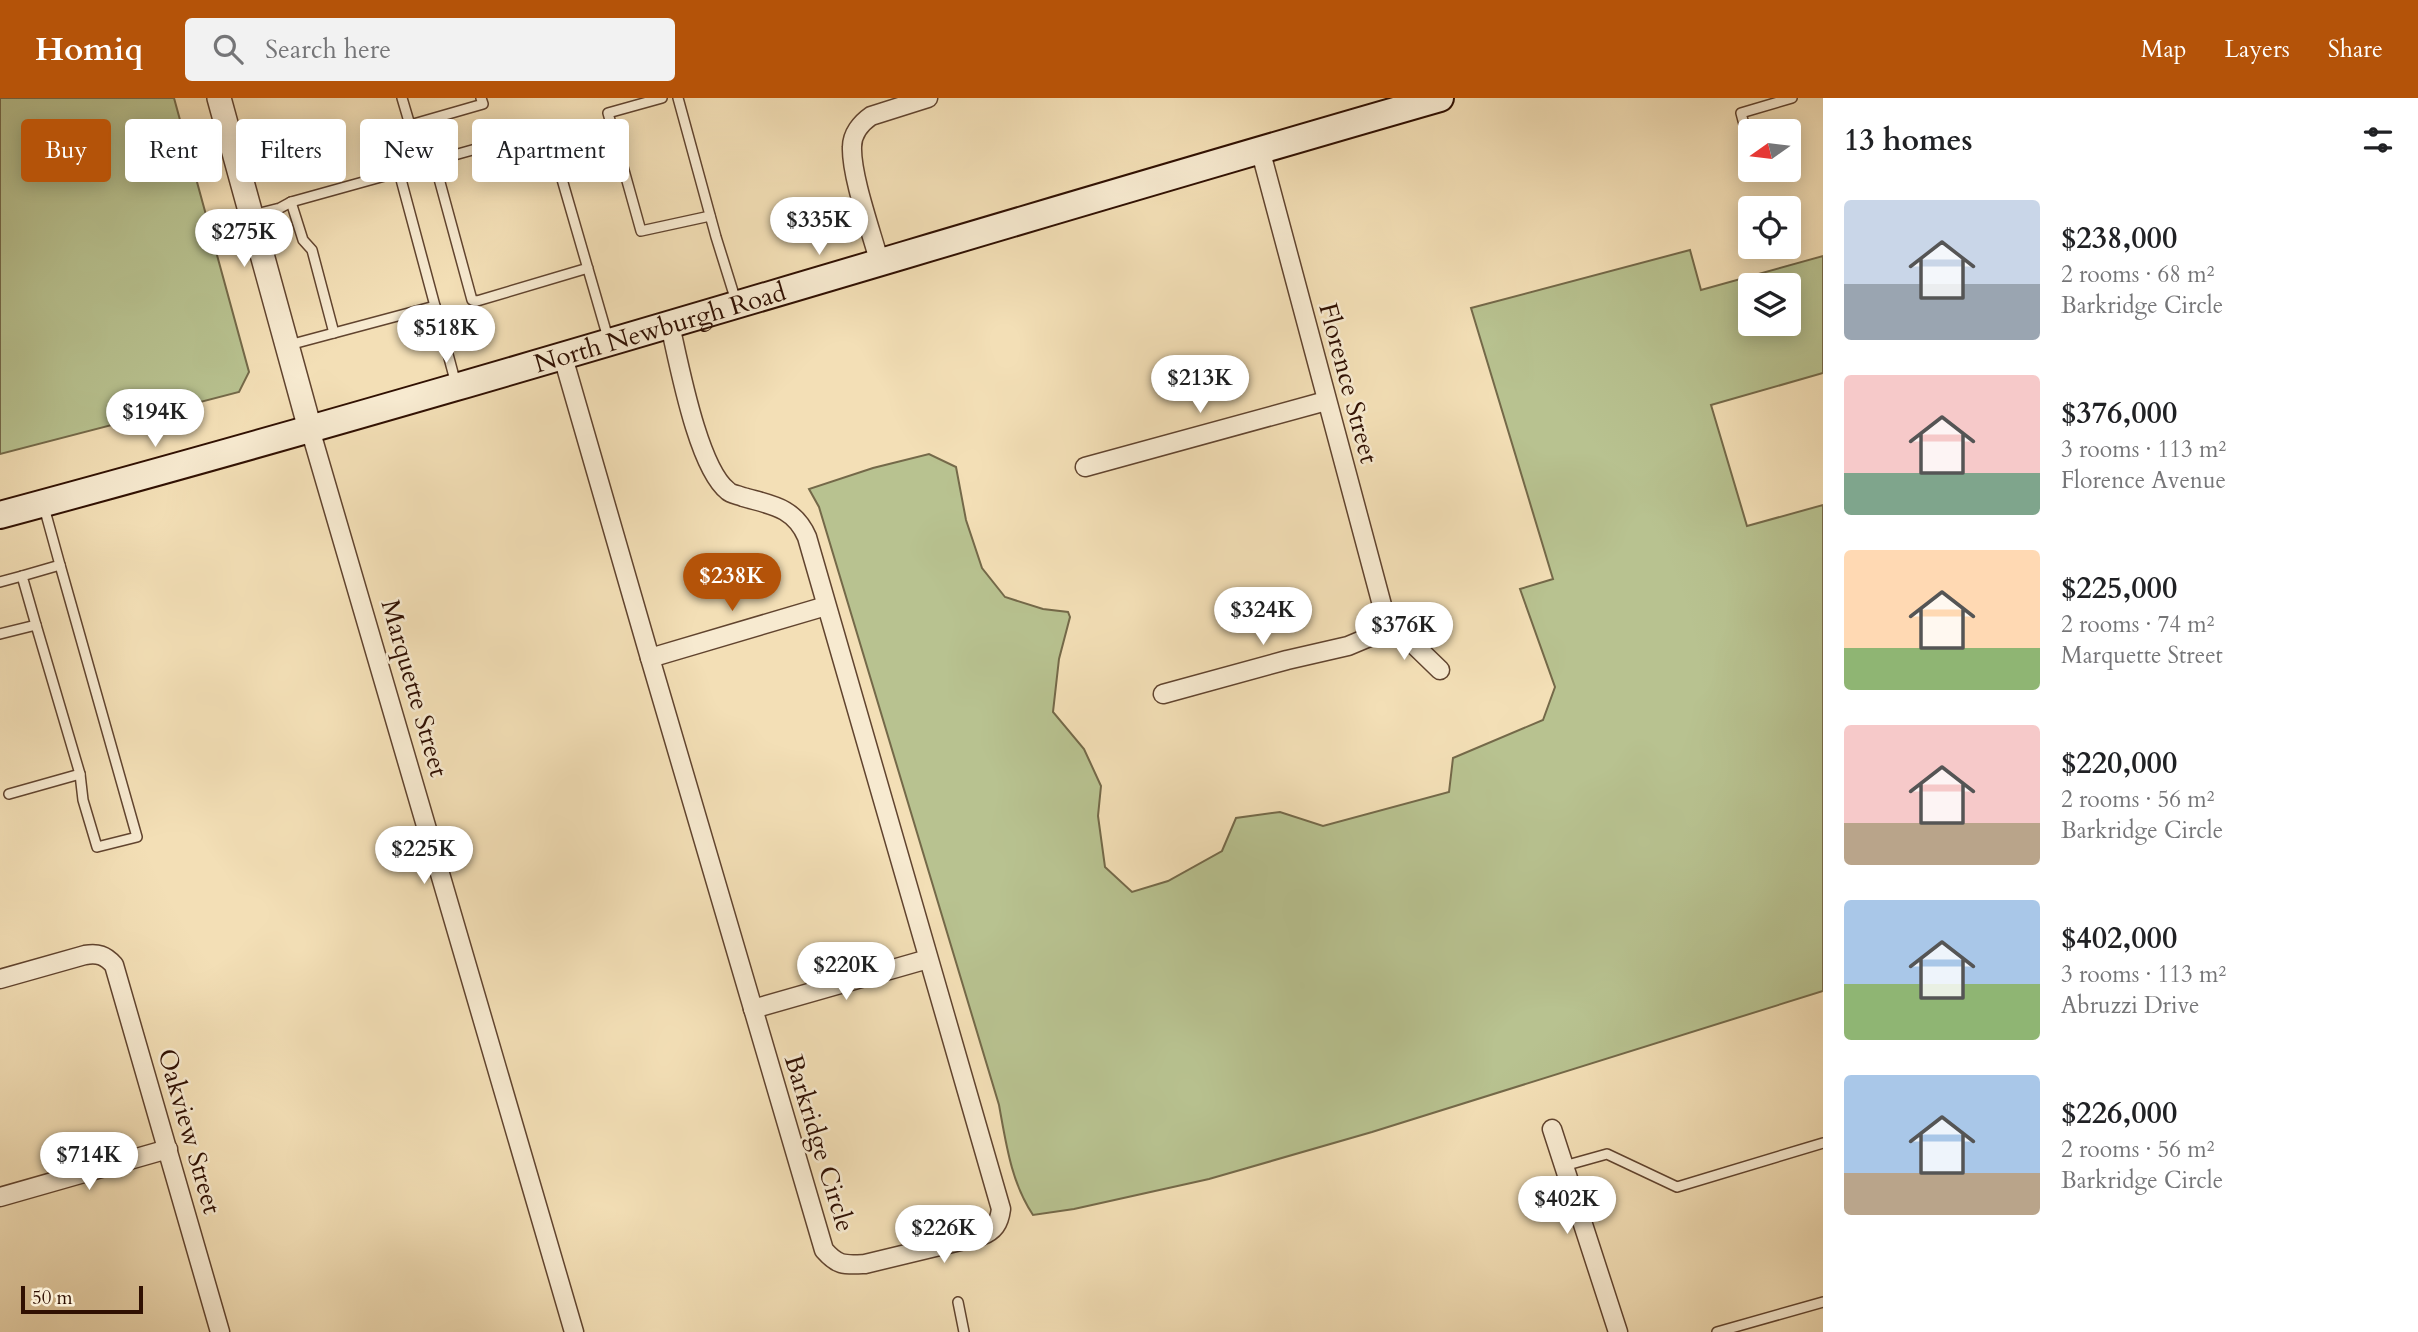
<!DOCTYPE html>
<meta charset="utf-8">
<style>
:root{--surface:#fff;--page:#f2f2f2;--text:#202124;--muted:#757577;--accent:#b45309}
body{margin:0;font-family:Cardo,serif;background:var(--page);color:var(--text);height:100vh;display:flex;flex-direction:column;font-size:26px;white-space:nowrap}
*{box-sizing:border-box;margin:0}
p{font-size:23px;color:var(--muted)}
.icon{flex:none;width:38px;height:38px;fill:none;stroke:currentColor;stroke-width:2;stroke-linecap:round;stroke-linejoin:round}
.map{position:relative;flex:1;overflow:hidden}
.panel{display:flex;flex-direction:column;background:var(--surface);width:595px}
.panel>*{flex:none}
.banner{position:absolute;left:21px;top:21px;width:665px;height:63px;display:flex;gap:14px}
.needle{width:46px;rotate:256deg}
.fabs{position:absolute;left:1738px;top:21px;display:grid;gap:14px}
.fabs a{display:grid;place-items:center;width:63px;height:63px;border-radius:7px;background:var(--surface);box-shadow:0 4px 18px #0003;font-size:35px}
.scale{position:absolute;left:21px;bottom:18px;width:122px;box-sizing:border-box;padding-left:7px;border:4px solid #301002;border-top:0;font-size:19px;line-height:24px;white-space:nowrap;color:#301002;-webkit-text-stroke:5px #f7ead0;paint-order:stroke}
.price{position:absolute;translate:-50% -60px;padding:0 16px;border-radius:24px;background:#fff;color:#222;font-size:23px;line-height:46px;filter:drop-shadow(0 2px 4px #0008)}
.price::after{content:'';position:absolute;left:50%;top:42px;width:21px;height:16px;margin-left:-10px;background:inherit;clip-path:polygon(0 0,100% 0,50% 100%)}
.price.current{background:var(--accent);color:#fff}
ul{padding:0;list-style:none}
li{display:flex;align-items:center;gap:21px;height:175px;padding:0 21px}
li span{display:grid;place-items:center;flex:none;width:196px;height:140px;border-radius:7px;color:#555}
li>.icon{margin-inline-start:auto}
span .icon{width:84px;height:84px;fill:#fffc;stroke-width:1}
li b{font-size:30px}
h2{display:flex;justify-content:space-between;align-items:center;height:84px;padding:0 21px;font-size:30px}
.chip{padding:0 24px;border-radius:7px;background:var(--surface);box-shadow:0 4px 18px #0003;font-size:24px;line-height:63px}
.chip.current{background:var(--accent);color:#fff}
header{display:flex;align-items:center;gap:42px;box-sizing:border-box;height:98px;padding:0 35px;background:var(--accent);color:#fff}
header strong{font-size:33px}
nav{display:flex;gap:38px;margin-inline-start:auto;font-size:24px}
.search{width:490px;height:63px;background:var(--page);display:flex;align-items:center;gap:18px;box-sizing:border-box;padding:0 24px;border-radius:7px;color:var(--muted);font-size:26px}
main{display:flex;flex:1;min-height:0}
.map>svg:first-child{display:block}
.green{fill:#b8c290;stroke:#746949;stroke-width:2;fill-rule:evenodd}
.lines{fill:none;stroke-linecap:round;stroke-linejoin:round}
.service-casing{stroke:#61442f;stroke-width:12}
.minor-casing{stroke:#61442f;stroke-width:21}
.tertiary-casing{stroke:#61442f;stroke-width:26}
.secondary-casing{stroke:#301002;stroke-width:30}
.service{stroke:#f7ead0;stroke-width:9}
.minor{stroke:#f7ead0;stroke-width:18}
.tertiary{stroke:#f7ead0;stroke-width:23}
.secondary{stroke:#f7ead0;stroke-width:26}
.labels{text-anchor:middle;stroke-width:5;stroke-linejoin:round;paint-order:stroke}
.street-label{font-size:26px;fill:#301002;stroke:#f7ead0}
</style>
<header>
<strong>Homiq</strong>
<div class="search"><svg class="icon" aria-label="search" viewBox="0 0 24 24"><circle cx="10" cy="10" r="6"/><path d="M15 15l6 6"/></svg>Search here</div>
<nav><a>Map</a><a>Layers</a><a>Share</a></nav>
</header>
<main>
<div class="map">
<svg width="1823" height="1234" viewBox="0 0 1823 1234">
<rect width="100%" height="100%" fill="#f3dfb6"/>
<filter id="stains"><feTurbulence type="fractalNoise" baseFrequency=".00286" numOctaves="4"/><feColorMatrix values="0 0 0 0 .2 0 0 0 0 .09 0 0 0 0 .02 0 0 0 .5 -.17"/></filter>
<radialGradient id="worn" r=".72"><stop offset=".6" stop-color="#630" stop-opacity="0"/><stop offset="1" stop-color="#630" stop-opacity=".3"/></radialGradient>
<g class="green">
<path d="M0,0H174L249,274L239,294L0,356Z"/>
<path d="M1690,152L1701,192L1823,158V275L1711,307L1747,428L1823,407V893L1372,1034L1209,1081L1074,1111L1033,1117C1011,1084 1006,1045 999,1007L819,409L809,391L873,370L929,356L956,369L966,422L982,470L1005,499L1043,511L1068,514L1070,519L1059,561L1053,614L1084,651L1101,688L1098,718L1105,769L1132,794L1168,783L1222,753L1236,720L1280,714L1323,728L1449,694L1453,660L1543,622L1555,589L1520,491L1553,481L1471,210ZM1750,187H1788V226H1750Z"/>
</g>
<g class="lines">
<g class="service-casing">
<g id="service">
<path d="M402,0L410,27L483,6L481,0"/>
<path d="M662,0L608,15L641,133L710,118"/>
<path d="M678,0L716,139L736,203"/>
<path d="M1750,49L1741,15L1792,0"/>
<path d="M291,104L303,142L312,152L334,235"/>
<path d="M253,117L280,110L291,104L399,74L456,286"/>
<path d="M588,170L477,203L472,202L435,66L440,61L544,32L548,33L608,240"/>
<path d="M289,247L435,208"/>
<path d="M60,467L137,739L97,749L83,702L80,676"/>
<path d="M0,484L22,478"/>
<path d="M36,527L22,478L60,467L44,409"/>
<path d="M0,536L36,527L80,676L9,696"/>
<path d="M1564,1068L1607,1056L1677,1089L1823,1045"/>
<path d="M958,1204L964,1234"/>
<path d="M1717,1234L1823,1204"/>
</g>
</g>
<g class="minor-casing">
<g id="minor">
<path d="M880,166C872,136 851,78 852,49C852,36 861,25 871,18L928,0"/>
<path d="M563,259L650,560L824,1152C838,1168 844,1167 865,1166L981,1138C994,1133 999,1126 1001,1111L807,439C794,409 771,407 743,399C738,397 731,396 728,393C698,370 679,266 670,227"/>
<path d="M310,331L574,1234"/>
<path d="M1085,369L1326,303"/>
<path d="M1382,531L1408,541L1440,572"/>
<path d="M650,560L826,508"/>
<path d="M1163,596L1287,562L1348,548L1379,535L1386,522L1260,51"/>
<path d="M0,881L85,857C98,855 105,857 114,867L220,1234"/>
<path d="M753,911L928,861"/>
<path d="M1552,1031L1618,1234"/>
<path d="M0,1099L168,1051"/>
</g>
</g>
<g class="tertiary-casing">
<path id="tertiary" d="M219,0L310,331"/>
</g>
<g class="secondary-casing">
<g id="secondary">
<path id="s1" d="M0,417C483,287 959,138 1440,0"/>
</g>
</g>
<use href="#service" class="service"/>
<use href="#minor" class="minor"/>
<use href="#tertiary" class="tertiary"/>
<use href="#secondary" class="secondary"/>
</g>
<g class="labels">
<g class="street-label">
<text dy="9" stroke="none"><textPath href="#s1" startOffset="686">North Newburgh Road</textPath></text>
<text transform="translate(1349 285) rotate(75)" y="9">Florence Street</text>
<text transform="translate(415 590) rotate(74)" y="9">Marquette Street</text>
<text transform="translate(190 1033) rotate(74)" y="9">Oakview Street</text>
<text transform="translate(820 1045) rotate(73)" y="9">Barkridge Circle</text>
</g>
</g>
<rect width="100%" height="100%" filter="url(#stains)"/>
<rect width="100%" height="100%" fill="url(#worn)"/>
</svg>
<div class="fabs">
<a><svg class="needle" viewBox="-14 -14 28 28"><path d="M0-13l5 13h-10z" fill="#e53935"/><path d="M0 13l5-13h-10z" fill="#757577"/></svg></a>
<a><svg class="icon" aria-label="locate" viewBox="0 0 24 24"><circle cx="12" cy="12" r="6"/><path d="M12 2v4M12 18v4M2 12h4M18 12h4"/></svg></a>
<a><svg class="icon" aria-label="layers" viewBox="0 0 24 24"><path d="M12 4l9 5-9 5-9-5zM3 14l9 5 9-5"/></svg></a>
</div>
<div class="scale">50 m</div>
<b class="price" style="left:819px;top:159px">$335K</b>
<b class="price" style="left:244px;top:171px">$275K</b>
<b class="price" style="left:446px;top:267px">$518K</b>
<b class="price" style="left:1200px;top:317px">$213K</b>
<b class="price" style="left:155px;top:351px">$194K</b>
<b class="price current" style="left:732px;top:515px">$238K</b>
<b class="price" style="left:1263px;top:549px">$324K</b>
<b class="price" style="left:1404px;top:564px">$376K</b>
<b class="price" style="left:424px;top:788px">$225K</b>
<b class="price" style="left:846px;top:904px">$220K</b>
<b class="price" style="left:89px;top:1094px">$714K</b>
<b class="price" style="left:1567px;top:1138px">$402K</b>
<b class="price" style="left:944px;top:1167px">$226K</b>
<div class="banner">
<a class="chip current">Buy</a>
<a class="chip">Rent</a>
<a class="chip">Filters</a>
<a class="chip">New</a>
<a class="chip">Apartment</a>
</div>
</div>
<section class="panel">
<h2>13 homes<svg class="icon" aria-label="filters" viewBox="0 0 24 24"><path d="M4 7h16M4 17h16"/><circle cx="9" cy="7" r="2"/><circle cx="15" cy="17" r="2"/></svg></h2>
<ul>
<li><span style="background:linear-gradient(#c9d6e8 60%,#9aa5b1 0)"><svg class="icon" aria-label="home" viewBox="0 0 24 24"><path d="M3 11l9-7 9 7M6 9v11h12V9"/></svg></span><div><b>$238,000</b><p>2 rooms · 68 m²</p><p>Barkridge Circle</p></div></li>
<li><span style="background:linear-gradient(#f6c9c9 70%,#7fa58c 0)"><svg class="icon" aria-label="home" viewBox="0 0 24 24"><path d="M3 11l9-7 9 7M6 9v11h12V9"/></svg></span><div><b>$376,000</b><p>3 rooms · 113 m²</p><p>Florence Avenue</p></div></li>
<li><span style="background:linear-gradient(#ffd9b3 70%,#8fb573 0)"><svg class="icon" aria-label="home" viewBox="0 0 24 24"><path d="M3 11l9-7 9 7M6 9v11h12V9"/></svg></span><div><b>$225,000</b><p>2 rooms · 74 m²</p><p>Marquette Street</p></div></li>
<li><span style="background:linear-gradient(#f6c9c9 70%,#b9a48a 0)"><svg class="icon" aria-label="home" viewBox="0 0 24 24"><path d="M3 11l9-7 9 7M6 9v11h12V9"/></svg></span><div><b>$220,000</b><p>2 rooms · 56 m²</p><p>Barkridge Circle</p></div></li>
<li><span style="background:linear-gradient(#a9c7e8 60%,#8fb573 0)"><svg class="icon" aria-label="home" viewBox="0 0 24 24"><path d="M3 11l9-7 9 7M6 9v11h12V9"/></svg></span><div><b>$402,000</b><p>3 rooms · 113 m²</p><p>Abruzzi Drive</p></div></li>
<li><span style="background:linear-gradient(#a9c7e8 70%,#b9a48a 0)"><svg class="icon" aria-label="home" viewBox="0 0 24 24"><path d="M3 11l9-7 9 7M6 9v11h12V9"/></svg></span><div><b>$226,000</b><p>2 rooms · 56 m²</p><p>Barkridge Circle</p></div></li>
</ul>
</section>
</main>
